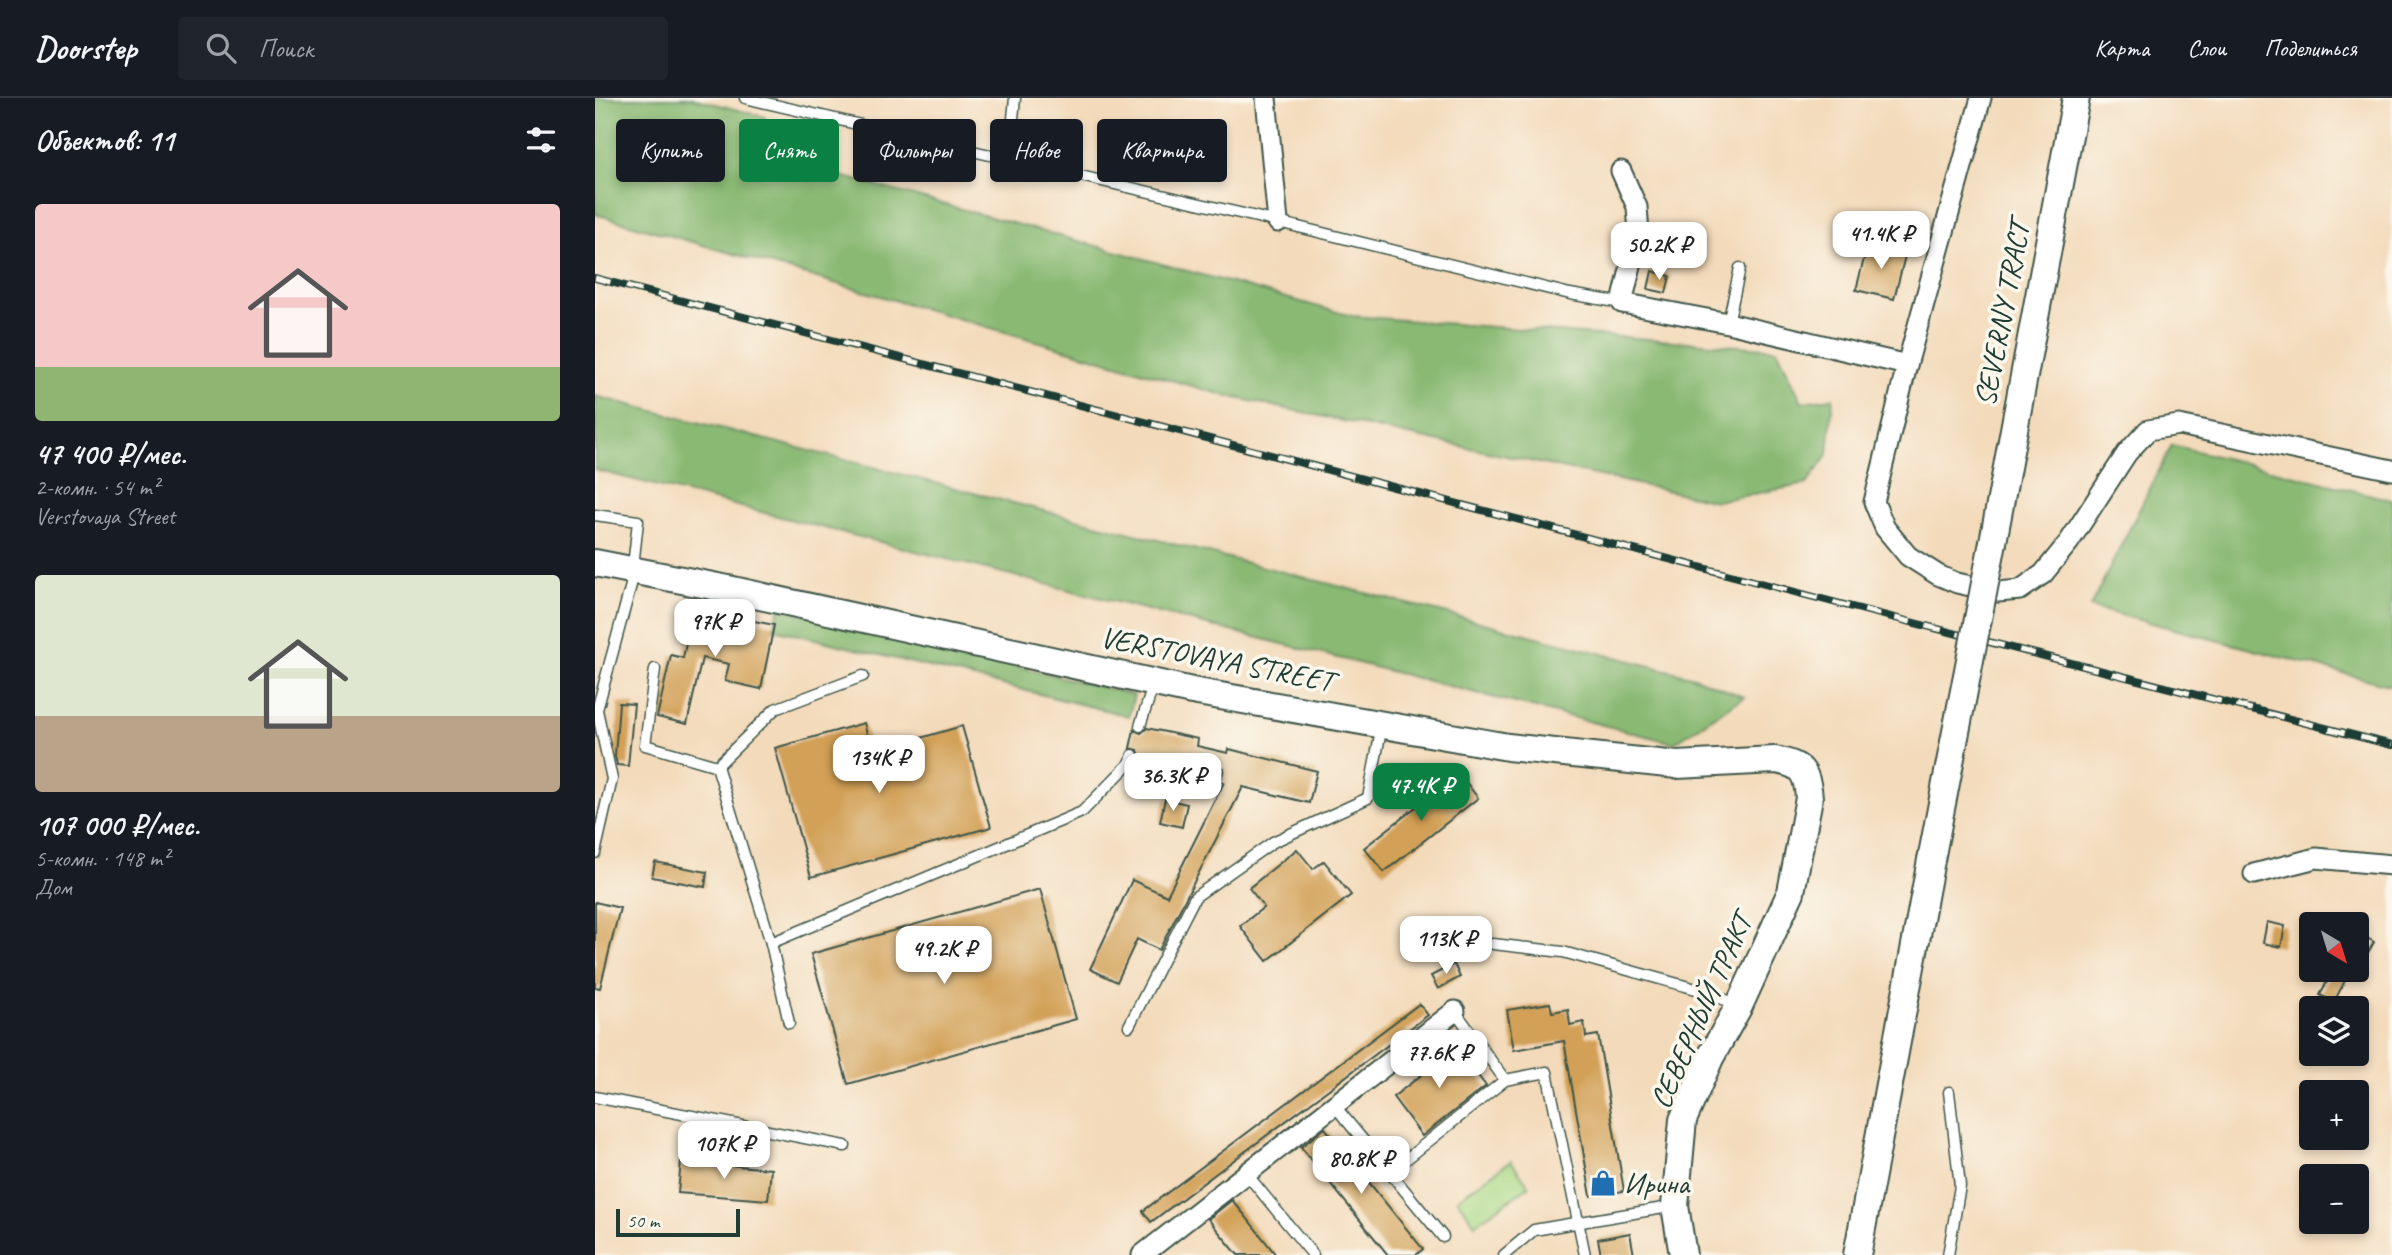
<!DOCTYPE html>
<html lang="ru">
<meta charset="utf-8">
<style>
:root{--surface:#171b24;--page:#20242c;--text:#f1f3f6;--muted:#9ea1a6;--line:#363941;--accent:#0b8043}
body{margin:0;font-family:Caveat,sans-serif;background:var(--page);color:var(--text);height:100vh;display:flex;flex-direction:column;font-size:26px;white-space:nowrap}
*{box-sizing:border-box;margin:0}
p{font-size:23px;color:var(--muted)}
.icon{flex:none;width:38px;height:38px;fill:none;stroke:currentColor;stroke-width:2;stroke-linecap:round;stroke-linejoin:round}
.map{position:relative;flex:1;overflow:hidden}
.details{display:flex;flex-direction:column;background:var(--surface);width:595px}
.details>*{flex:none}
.top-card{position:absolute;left:21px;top:21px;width:665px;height:63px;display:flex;gap:14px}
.needle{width:46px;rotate:142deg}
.controls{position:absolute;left:1704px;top:814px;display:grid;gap:14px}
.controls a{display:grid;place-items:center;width:70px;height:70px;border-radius:7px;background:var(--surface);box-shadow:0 4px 10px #0003;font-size:35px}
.scale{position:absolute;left:21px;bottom:18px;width:124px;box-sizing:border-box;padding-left:7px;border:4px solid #1f3d34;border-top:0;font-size:19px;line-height:24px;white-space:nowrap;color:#1f3d34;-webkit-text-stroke:5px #fbf7ec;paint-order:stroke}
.price{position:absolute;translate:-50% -60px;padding:0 16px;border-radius:14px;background:#fff;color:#222;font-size:23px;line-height:46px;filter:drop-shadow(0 2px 4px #0008)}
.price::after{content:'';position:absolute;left:50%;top:42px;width:21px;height:16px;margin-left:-10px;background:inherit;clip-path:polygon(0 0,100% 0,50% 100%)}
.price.on{background:var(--accent);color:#fff}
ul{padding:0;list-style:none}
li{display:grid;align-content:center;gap:14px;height:371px;padding:0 35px}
li span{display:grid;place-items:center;height:217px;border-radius:7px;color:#555}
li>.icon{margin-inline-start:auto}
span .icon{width:126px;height:126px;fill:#fffc;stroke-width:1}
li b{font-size:30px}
h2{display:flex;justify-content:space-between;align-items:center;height:84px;padding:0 35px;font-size:30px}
.tag{padding:0 24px;border-radius:7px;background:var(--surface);box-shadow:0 4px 10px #0003;font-size:24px;line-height:63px}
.tag.on{background:var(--accent);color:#fff}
header{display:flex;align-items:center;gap:42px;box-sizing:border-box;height:98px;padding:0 35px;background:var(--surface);border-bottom:2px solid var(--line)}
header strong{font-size:33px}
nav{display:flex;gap:38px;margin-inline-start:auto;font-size:24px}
.search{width:490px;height:63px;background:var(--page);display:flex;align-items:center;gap:18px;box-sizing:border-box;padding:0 24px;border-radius:7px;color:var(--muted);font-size:26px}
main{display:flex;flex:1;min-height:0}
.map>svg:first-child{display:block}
.green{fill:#acd986;stroke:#668b5d;stroke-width:2}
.forest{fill:#89b973;stroke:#547b54;stroke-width:2}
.building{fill:#d2a056}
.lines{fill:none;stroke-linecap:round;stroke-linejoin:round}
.lane-casing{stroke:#3f5548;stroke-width:13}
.street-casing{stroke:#3f5548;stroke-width:23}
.secondary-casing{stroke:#3f5548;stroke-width:30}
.lane{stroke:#fff;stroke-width:10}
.street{stroke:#fff;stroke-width:19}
.secondary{stroke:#fff;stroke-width:26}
.rail-casing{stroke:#1f3d34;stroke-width:8}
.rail{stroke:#fbf7ec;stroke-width:5;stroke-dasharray:16;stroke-linecap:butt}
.secondary-bridge-casing{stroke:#3f5548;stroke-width:30;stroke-linecap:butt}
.secondary-bridge{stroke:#fff;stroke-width:26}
.labels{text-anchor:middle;stroke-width:7;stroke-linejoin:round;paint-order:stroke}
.street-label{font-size:30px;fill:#1f3d34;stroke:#fbf7ec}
.poi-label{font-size:30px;fill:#1f3d34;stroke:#fbf7ec;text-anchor:start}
</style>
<header>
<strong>Doorstep</strong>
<div class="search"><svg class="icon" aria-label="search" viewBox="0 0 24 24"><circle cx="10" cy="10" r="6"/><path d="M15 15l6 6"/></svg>Поиск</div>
<nav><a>Карта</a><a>Слои</a><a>Поделиться</a></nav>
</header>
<main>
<section class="details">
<h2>Объектов: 11<svg class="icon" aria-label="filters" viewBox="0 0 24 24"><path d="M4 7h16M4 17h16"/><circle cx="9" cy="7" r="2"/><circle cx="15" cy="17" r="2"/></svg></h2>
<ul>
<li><span style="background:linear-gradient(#f6c9c9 75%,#8fb573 0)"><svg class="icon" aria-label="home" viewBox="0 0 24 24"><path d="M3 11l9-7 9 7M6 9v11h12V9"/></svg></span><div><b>47 400 ₽/мес.</b><p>2-комн. · 54 m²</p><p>Verstovaya Street</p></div></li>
<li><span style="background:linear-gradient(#dfe7d0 65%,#b9a48a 0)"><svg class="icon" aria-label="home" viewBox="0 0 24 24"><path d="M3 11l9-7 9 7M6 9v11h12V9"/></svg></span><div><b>107 000 ₽/мес.</b><p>5-комн. · 148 m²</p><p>Дом</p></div></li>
</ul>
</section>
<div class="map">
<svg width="1797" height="1157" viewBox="0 0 1797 1157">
<rect width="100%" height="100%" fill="#fbf7ec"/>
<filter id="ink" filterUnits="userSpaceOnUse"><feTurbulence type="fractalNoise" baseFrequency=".0143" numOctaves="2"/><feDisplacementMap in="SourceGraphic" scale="14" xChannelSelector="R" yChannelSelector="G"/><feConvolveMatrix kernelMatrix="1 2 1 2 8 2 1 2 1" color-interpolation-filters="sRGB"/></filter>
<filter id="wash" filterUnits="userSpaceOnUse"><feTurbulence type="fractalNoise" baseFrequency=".00686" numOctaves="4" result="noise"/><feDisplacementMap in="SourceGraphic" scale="28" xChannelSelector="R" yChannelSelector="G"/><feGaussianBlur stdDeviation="1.57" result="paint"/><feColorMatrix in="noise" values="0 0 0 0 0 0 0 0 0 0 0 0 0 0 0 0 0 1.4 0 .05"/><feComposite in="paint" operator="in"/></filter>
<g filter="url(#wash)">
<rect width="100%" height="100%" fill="#f3daba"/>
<path class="green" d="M916,1063L934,1088L880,1126L862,1101Z"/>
<g class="forest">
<path d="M0,0H98L170,19L173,58L757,218L1182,251L1207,304L1238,300L1233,356L1212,386L1121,403L632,298L0,116Z"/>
<path d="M0,298L1099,579L1149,599L1079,645L0,372Z"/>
<path d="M1577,347L1797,402V588L1495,509Z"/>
<path d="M184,510L539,597L534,618L179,531Z"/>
</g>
<g id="blocks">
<g class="building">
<path d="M1273,145L1311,154L1299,201L1261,192Z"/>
<path d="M1057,173L1075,178L1071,195L1053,191Z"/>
<path d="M98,511L179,527L166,591L130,583L134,566L107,560L92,626L62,619L76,557L88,560Z"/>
<path d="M24,605L39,606L33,668L22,667L20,658Z"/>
<path d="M269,625L277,654L367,628L396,729L216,779L180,650Z"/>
<path d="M552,630L603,641L602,648L633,655L634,651L722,673L714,705L648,689L564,852L542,841L522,884L495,871L537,782L572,798L629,684L626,683L629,670L599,663L597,670L545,659L543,652L535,650L539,632L546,635Z"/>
<path d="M864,675L883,700L789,774L769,750Z"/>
<path d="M570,701L592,706L587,729L565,724Z"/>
<path d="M702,751L718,771L729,763L756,797L672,863L645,828L669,809L654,790Z"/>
<path d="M60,764L112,774L110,789L57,779Z"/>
<path d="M445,791L481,921L253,986L216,856Z"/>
<path d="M0,804L25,810L5,890L0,889Z"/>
<path d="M1672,824L1690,828L1686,849L1668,845Z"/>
<path d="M1762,834L1779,844L1762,874Z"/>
<path d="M859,866L865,879L843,891L836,878Z"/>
<path d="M1738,872H1746L1754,875L1739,904L1725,897Z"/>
<path d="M955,905L957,914L973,911L975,927L989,924L991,939L1003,937L1029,1093L996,1098L969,943L919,952L912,912Z"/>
<path d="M824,906L833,917L556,1124L548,1113Z"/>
<path d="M848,938L871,968L874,966L891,988L827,1038L798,999L847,961L836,947Z"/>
<path d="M730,1030L828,1151L821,1157H793L706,1049Z"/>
<path d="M86,1063L176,1071L173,1102L83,1095Z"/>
<path d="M637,1102L648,1115L681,1157H643L613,1121Z"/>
<path d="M1035,1135L1039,1157H1006L1003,1141Z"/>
</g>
</g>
</g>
<g filter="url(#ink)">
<use href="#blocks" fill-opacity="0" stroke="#3f5548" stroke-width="2"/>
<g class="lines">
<g class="lane-casing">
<g id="lane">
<path d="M150,0L683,124L975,196L1027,205"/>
<path d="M414,62L420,0"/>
<path d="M1133,225L1145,170"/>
<path d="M0,417L43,423L36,487L2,612L17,681L0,755"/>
<path d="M60,571L50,647L122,668"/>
<path d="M268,578L180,611L122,668L176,845L487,714L535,665L538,657"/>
<path d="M545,628L559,585"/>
<path d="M176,845L194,925"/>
<path d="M898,846L968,854L1101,891L1144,907"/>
<path d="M860,913L910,982"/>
<path d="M534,928L600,799L678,744L773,700L787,627"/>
<path d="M0,999L250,1048"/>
<path d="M739,1007L848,1139"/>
<path d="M650,1074L718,1157"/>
<path d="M794,1075L910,982L952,974L990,1157"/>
<path d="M909,1157L939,1132L1080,1108"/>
<path d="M1353,1157L1365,1088L1354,994"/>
</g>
</g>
<g class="street-casing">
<g id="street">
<path d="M671,0L683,124"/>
<path d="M1386,0L1312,267L1279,404L1290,430L1313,458L1343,477L1362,485L1403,494L1425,492L1448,476L1474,444L1532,355L1553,332L1584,327L1797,372"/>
<path d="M1026,73L1042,109L1044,134L1027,205L1133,225L1312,267"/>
<path d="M1659,776L1721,760L1797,767"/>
<path d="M547,1157L860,913"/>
</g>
</g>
<g class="secondary-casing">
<g id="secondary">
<path d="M1398,444L1481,0"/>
<path d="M0,465L133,491L597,593L913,649L1082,667L1180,662C1206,666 1212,673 1214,700L1196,794L1144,908L1115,960L1088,1022L1080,1108L1088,1157"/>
<path d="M1262,1157L1336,762"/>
</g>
</g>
<use href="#lane" class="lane"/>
<use href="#street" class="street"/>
<use href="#secondary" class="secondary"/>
<g class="rail-casing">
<path id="rail" d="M0,180L1261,510L1797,647"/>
</g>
<use href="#rail" class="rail"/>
<g class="secondary-bridge-casing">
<path id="secondary-bridge" d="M1336,762L1398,444"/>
</g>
<use href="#secondary-bridge" class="secondary-bridge"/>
</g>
</g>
<defs>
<g id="shop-bare" transform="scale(2.1)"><path d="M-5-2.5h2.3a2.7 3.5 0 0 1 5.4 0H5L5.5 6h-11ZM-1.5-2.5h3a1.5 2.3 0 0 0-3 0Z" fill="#1f6fb2" stroke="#fbf7ec" stroke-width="2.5" paint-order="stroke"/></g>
</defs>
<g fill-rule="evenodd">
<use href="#shop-bare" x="1008" y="1085"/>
</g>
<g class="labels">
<g class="street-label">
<text transform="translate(1407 216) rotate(-79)" y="10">SEVERNY TRACT</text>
<text transform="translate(622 561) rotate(11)" y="10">VERSTOVAYA STREET</text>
<text transform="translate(1106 913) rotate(-66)" y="10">СЕВЕРНЫЙ ТРАКТ</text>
</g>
<g class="poi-label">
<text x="1029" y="1095">Ирина</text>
</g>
</g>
</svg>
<div class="controls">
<a><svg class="needle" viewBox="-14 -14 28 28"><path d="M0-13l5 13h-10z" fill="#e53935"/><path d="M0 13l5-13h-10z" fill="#9ea1a6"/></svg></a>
<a><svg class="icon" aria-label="layers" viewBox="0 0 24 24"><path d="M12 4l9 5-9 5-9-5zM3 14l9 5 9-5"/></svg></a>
<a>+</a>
<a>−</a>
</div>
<div class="scale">50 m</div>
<b class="price" style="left:1286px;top:173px">41.4K ₽</b>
<b class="price" style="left:1064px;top:184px">50.2K ₽</b>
<b class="price" style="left:120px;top:561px">97K ₽</b>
<b class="price" style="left:284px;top:697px">134K ₽</b>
<b class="price" style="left:578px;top:715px">36.3K ₽</b>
<b class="price on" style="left:826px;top:725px">47.4K ₽</b>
<b class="price" style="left:851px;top:878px">113K ₽</b>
<b class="price" style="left:349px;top:888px">49.2K ₽</b>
<b class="price" style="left:844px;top:992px">77.6K ₽</b>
<b class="price" style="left:129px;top:1083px">107K ₽</b>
<b class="price" style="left:766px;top:1098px">80.8K ₽</b>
<div class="top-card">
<a class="tag">Купить</a>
<a class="tag on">Снять</a>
<a class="tag">Фильтры</a>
<a class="tag">Новое</a>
<a class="tag">Квартира</a>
</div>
</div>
</main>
